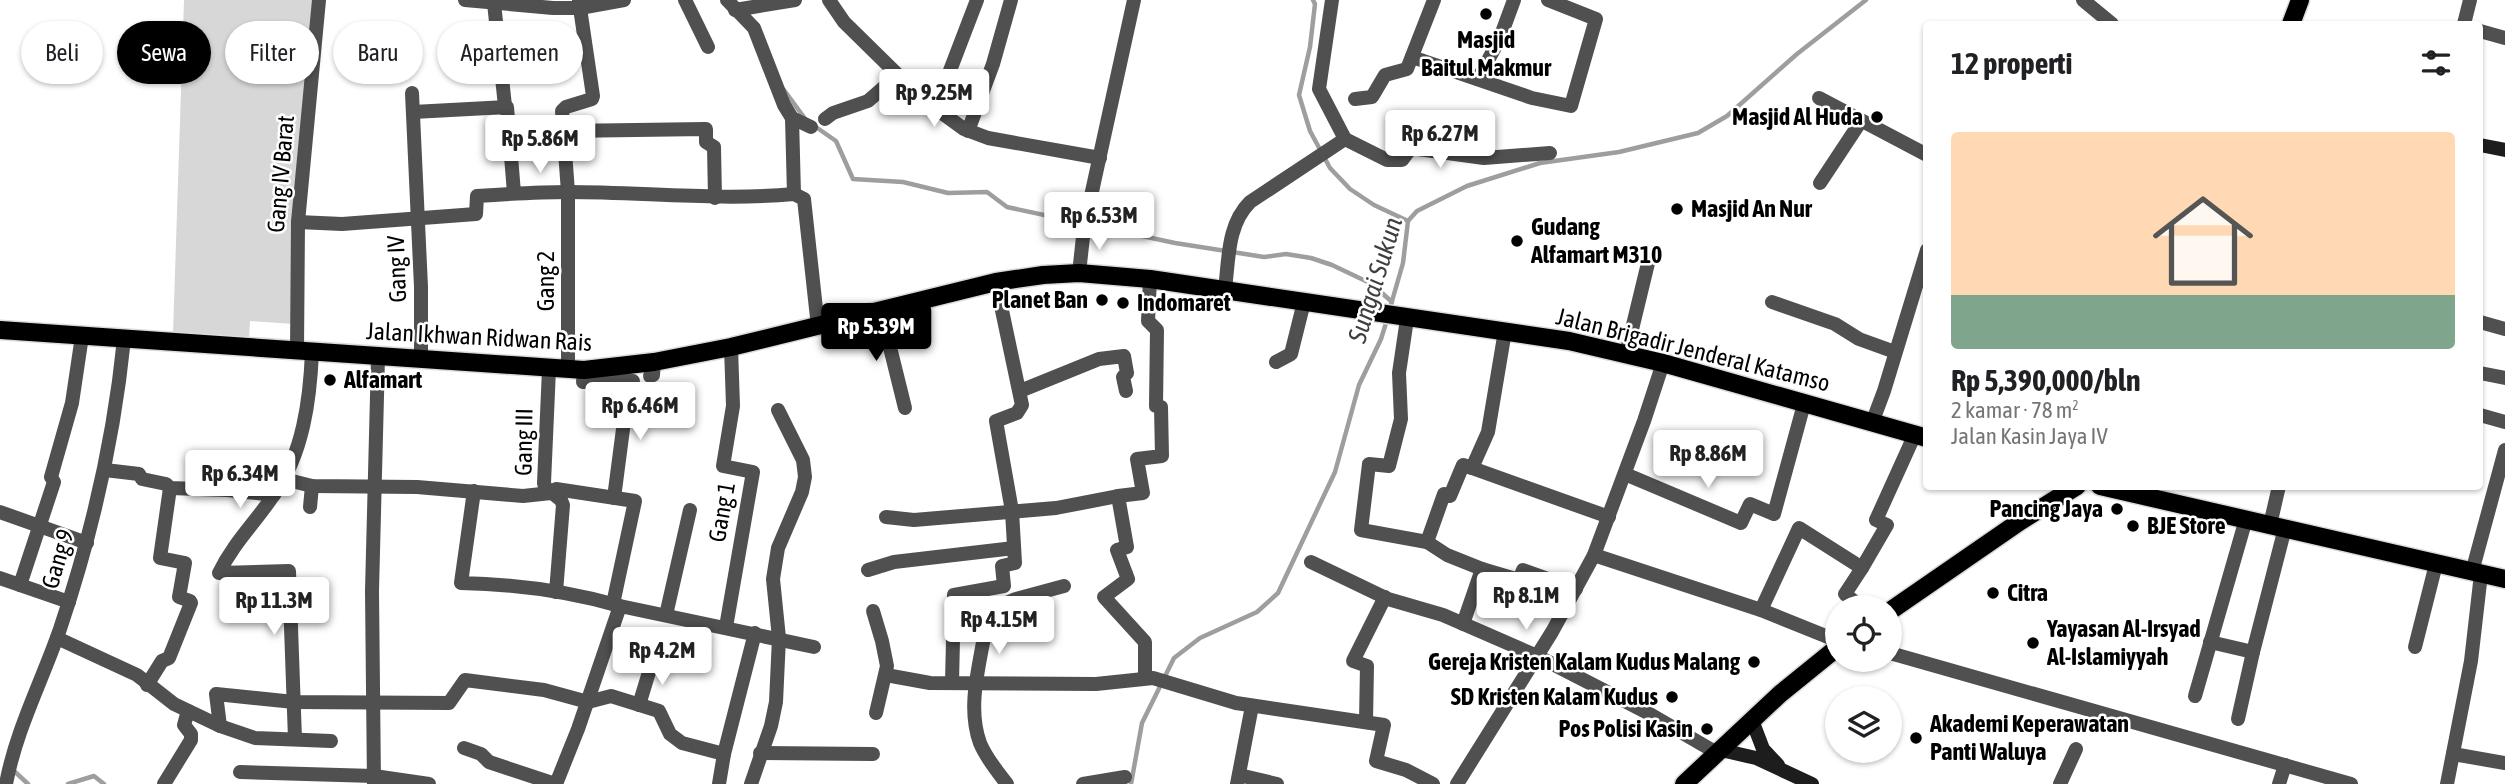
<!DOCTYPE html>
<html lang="id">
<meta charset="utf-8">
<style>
:root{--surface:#fff;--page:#f6f6f6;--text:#202124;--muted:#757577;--accent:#000}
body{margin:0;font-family:"Asap Condensed",sans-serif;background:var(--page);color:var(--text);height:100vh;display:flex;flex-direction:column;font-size:26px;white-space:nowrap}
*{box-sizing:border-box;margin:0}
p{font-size:23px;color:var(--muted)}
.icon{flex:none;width:38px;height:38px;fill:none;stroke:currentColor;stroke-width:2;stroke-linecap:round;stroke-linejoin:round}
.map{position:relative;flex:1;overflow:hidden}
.details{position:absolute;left:1923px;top:21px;width:560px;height:469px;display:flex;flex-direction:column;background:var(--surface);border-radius:7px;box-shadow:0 2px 5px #0004}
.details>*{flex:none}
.hud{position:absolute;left:21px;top:21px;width:665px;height:63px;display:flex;gap:14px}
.fabs{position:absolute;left:1825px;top:595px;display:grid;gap:14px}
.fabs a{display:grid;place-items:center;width:77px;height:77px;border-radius:50%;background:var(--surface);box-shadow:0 2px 5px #0004;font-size:35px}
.price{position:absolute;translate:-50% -60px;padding:0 16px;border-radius:7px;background:#fff;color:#222;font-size:23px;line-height:46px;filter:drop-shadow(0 2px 4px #0008)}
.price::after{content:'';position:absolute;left:50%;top:42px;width:21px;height:16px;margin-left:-10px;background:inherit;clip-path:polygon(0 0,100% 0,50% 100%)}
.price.selected{background:var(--accent);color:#fff}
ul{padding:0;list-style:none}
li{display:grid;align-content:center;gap:14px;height:371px;padding:0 28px}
li span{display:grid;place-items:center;height:217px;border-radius:7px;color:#555}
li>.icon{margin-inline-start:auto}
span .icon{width:126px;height:126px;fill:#fffc;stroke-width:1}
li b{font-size:30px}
h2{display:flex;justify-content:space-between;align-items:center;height:84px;padding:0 28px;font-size:30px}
.chip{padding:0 24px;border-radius:32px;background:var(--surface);box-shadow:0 2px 5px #0004;font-size:24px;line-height:63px}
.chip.selected{background:var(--accent);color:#fff}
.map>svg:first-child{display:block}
.green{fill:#d7d7d7}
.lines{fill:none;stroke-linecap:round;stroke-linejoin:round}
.stream{stroke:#9e9e9e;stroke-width:4.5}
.primary-casing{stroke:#dbdbdb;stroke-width:21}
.minor{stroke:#505050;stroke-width:14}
.secondary{stroke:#1d1d1d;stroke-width:14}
.primary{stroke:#000;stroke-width:18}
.poi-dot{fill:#000;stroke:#fff;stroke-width:2.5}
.labels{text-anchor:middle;stroke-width:5;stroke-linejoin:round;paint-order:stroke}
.poi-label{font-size:24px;font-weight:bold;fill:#000;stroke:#fff;text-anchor:start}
.street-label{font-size:24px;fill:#000;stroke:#fff}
.water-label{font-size:26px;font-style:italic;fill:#3f3f3f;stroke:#fff}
</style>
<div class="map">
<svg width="2505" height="784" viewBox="0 0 2505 784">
<rect width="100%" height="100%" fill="#fff"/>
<path class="green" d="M184,0H316L293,324L250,321L249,339L173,333Z"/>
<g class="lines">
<g class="stream">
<path d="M1313,0L1315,4L1310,47L1299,95L1310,131L1330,168L1350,189L1374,205L1408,221"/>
<path d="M784,90L806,120"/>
<path d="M813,125L836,141L853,179L903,182L948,193L987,192L1007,207L1175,243L1264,257L1286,254L1311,258L1332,265L1372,284L1392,302"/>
<path d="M1390,308L1403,263L1408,221L1417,211L1467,186L1540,163L1619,152L1698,133L1727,116L1797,54L1866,0"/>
<path d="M12,769L28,784"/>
<path d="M68,784L94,776L104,784"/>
<path d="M1131,784L1142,723L1174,658L1200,638L1257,612L1278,593L1335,472L1359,385L1381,339L1387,320"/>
</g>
<g class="primary-casing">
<g id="primary">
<path d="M2291,24L2300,0"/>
<path d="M0,330L584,370L654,362L731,347L996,282L1043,275L1079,273L1150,279L1569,341L1663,363L1927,438"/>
<path d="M2100,486L2505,579"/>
<path d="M1890,611L2019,522L2077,486"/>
<path d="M1684,784L1780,694L1838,647"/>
</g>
</g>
<g class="minor">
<path d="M465,0L553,8H580L593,96L592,99L566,107L562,111L568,192V370"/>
<path d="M685,0L708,47"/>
<path d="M727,0L754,28L784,105L792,118L811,127"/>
<path d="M829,0L844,22L898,75L931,105L964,129L988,138L1100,158"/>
<path d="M2083,0L2112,24"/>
<path d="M579,1L580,8L624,0"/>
<path d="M494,3L505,106"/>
<path d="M735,10L795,0"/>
<path d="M2464,24L2470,0"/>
<path d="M2480,31L2505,38"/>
<path d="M1412,57L1532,98L1571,106L1596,19L1548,0"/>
<path d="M1478,79L1500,38L1514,0"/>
<path d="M412,93L421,287V360"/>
<path d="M1819,98L1927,155"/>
<path d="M1355,99L1372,97L1385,75L1407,69L1434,0"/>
<path d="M931,105L946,81L977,0"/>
<path d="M413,112L507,107L514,193"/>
<path d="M792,118L794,194"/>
<path d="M825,119L833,113L868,101L898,75"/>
<path d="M564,131L706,129V142L714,147L715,198"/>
<path d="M968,131L993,64L1011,0"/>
<path d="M1345,139L1387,160H1402L1411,148L1484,158L1550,153"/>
<path d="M1820,183L1861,121"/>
<path d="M298,222L342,224L476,214L477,196C507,194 538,192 568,192C644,192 719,201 794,194L804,199L818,327"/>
<path d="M1079,273L1084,228L1134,0"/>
<path d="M1225,289C1229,259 1227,225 1250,202L1345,139L1319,89L1332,0"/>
<path d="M1772,302L1835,324L1859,339L1895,352"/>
<path d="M881,311L905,408"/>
<path d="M1407,319L1399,373L1401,419L1389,466L1369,464L1361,530L1427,542"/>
<path d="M2480,322L2505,329"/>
<path d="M297,351L298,222L319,0"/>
<path d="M1626,354L1649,259"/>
<path d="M1276,362L1291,354L1304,302"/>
<path d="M549,369L544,483L545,487L561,500L563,505L556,592"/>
<path d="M584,370L583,382L633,381"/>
<path d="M2480,373L2505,378"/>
<path d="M650,376L653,375L654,362"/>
<path d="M1020,391L1099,359L1124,356L1127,373L1123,377L1126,391"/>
<path d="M2480,415L2505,422"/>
<path d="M1872,423L1884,391L1927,250"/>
<path d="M1472,468L1609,517"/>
<path d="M105,470L139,474L142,479L166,484L170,488L228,490L274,495"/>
<path d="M1625,474L1741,523L1750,504L1774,514L1804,404"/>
<path d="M284,479L312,486L417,487L523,496L551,493L556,489L635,501L613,604"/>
<path d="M474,491L461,583C514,584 568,591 620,606L814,647"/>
<path d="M614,498L629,383"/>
<path d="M310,507L312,486"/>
<path d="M0,512L87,543"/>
<path d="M886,517L914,520L1056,508L1118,496"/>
<path d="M2270,525L2279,486"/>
<path d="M1594,555L1761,610L1838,641"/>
<path d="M1311,562L1388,599L1443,615L1537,656L1648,713L1717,753"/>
<path d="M1862,568L1887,525L1876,520L1915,434"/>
<path d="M1482,569L1447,555L1427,542L1444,494L1450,496L1463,465L1472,468L1488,432L1505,331"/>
<path d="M868,570L894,562L1014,548"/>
<path d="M2472,572L2505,450"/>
<path d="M0,578L69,602"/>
<path d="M20,585L54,482L51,477L72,403L82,336"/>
<path d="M1761,610L1799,528L1862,568L1845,594L1861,607"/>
<path d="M873,611L882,641L887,666L876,713"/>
<path d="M666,615L690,510"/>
<path d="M954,617L977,616L1016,599L1064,586"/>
<path d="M986,624C981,662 966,705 980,743C986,758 997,771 1007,784"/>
<path d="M1463,624L1482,569L1519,580L1523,570L1576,589"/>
<path d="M726,627L753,472L723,466L733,406L731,347"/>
<path d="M57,638L137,675L174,704L220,726L255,738L331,741"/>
<path d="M2210,642L2253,652L2285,528"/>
<path d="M2415,647L2436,564"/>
<path d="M1890,653L2351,784"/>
<path d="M886,675L930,683L1096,684L1153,678L1236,703L1384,725L1376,761L1406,770L1433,784"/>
<path d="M1145,678V642L1104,597L1128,579L1117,550L1127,547L1118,496L1143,493L1137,459L1162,456L1161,407L1156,406L1157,330L1148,321L1150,279"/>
<path d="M952,683L954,595L1004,586L1002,566L1015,563L1012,511L996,421L1017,413L1022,405L996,282"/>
<path d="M147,685L162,661L169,658L191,603L190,601L179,597L185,563L160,558L170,488"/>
<path d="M2195,696L2246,519"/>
<path d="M639,705L653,659"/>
<path d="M2238,719L2253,652"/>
<path d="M1366,721L1367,666L1353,661L1385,597"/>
<path d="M220,726L216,694L294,702L449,703L465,680L544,690L588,702L611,696L659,711L670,734L682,743L724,754"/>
<path d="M295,739L289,571L219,573C234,542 256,522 275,493C303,453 310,400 312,352"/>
<path d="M464,748L481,754L489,762L555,784"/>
<path d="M760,753L873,754"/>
<path d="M2453,754L2505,763"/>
<path d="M240,772L374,776L429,784"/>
<path d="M1239,775L1277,784"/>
<path d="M6,784C16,730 42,681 60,629C92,534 114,439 124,339"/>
<path d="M164,784L191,740V734L184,725L188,711"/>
<path d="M374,784L372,591L378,357"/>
<path d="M556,784L578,729L620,606"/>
<path d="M719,784L724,754L755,633"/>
<path d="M751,784L771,726L776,702L779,638L773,579L778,548L802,492L805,477L803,460L778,410"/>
<path d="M1083,784L1125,777"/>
<path d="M1237,784L1252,706"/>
<path d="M1457,784L1552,632L1594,555L1644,421L1663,363"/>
<path d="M2060,784L2076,749"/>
<path d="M2279,784L2285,765"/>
<path d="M2447,784L2471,661L2481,574"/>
</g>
<g class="secondary">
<path d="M2480,145L2505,150"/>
<path d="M1752,720L1763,749L1778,765"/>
<path d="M1721,750L1756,758L1812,784"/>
</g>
<use href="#primary" class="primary"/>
</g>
<g class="poi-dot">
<circle cx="1486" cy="14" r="7"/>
<circle cx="1877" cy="117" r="7"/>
<circle cx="1677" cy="209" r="7"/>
<circle cx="1517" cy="241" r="7"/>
<circle cx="1102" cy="300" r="7"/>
<circle cx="1123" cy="303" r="7"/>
<circle cx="330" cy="380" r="7"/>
<circle cx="2117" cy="509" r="7"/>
<circle cx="2133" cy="526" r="7"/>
<circle cx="1993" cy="593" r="7"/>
<circle cx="2033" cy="643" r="7"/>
<circle cx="1754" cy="662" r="7"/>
<circle cx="1672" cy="697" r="7"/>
<circle cx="1707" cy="729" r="7"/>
<circle cx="1916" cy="738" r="7"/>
</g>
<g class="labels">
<g class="poi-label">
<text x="1486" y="48" text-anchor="middle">Masjid<tspan x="1486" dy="28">Baitul Makmur</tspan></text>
<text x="1863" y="125" text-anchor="end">Masjid Al Huda</text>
<text x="1691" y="217">Masjid An Nur</text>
<text x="1531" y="235">Gudang<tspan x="1531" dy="28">Alfamart M310</tspan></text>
<text x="1088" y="308" text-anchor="end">Planet Ban</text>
<text x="1137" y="311">Indomaret</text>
<text x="344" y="388">Alfamart</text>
<text x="2103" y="517" text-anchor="end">Pancing Jaya</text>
<text x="2147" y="534">BJE Store</text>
<text x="2007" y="601">Citra</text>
<text x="2047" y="637">Yayasan Al-Irsyad<tspan x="2047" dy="28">Al-Islamiyyah</tspan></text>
<text x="1740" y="670" text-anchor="end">Gereja Kristen Kalam Kudus Malang</text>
<text x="1658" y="705" text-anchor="end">SD Kristen Kalam Kudus</text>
<text x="1930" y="732">Akademi Keperawatan<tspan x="1930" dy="28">Panti Waluya</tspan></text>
<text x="1693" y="737" text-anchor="end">Pos Polisi Kasin</text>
</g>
<g class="street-label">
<text transform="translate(281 174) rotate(-85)" y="8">Gang IV Barat</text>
<text transform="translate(397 269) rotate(-92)" y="8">Gang IV</text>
<text transform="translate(546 281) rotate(-90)" y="8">Gang 2</text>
<text transform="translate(479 337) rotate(3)" y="8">Jalan Ikhwan Ridwan Rais</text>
<text transform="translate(1693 350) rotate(14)" y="8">Jalan Brigadir Jenderal Katamso</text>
<text transform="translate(524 442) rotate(-89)" y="8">Gang III</text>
<text transform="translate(722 512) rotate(-80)" y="8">Gang 1</text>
<text transform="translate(58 559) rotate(-74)" y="8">Gang 9</text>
</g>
<g class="water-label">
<text transform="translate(1375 280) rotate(-73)" y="9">Sungai Sukun</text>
</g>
</g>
</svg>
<div class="fabs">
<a><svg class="icon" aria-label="locate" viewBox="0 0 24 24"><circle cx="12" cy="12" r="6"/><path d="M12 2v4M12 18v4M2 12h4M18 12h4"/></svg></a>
<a><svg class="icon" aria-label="layers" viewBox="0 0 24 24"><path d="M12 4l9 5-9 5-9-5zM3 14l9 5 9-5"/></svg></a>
</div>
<b class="price" style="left:934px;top:129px">Rp 9.25M</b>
<b class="price" style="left:1440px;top:170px">Rp 6.27M</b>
<b class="price" style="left:540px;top:175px">Rp 5.86M</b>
<b class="price" style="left:1099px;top:252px">Rp 6.53M</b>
<b class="price selected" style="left:876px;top:363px">Rp 5.39M</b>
<b class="price" style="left:640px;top:442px">Rp 6.46M</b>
<b class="price" style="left:1708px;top:490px">Rp 8.86M</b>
<b class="price" style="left:240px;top:510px">Rp 6.34M</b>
<b class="price" style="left:1526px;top:632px">Rp 8.1M</b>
<b class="price" style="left:274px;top:637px">Rp 11.3M</b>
<b class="price" style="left:999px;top:656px">Rp 4.15M</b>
<b class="price" style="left:662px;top:687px">Rp 4.2M</b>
<div class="hud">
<a class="chip">Beli</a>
<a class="chip selected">Sewa</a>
<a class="chip">Filter</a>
<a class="chip">Baru</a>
<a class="chip">Apartemen</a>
</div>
<section class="details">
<h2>12 properti<svg class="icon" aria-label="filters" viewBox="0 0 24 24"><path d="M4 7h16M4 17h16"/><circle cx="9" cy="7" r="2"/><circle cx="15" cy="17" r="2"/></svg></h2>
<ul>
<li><span style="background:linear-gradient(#ffd9b3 75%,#7fa58c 0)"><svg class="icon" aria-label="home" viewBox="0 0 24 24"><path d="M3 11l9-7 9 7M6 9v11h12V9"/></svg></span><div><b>Rp 5,390,000/bln</b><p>2 kamar · 78 m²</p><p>Jalan Kasin Jaya IV</p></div></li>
</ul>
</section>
</div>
